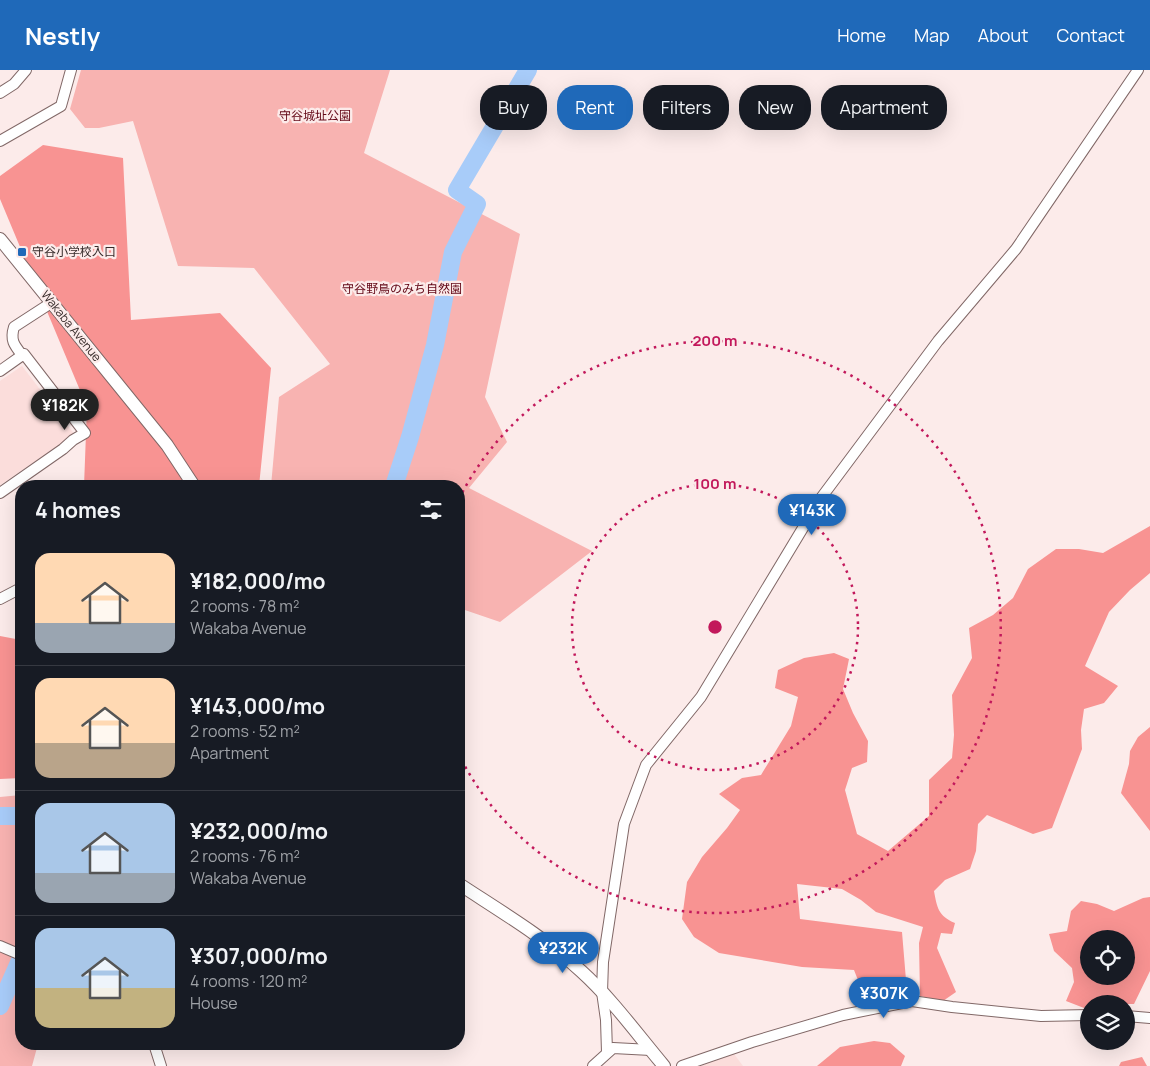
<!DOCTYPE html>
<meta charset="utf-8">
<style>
:root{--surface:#171b24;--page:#242831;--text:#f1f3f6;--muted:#9ea1a6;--line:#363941;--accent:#1f69b9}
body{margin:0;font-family:Manrope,"Noto Sans JP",sans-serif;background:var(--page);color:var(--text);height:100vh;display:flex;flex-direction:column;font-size:19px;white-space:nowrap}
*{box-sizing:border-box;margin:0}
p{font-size:16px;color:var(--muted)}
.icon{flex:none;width:28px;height:28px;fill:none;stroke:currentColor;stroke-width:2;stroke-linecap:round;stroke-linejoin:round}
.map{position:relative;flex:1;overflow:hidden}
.side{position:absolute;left:15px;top:410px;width:450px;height:570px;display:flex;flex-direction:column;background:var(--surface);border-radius:20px;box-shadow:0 5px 20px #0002}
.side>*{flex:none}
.top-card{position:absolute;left:480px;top:15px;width:475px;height:45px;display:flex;gap:10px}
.fabs{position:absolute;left:1080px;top:860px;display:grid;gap:10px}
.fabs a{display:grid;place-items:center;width:55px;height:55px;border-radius:50%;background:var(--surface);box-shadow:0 5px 20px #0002;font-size:25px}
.price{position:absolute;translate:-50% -42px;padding:0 11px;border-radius:18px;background:var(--accent);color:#fff;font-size:16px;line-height:32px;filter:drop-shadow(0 1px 2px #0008)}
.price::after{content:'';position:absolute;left:50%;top:30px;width:15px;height:11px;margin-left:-8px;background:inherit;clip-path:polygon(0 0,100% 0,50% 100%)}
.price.active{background:#222;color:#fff}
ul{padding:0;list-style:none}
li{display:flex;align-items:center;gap:15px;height:125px;padding:0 20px}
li+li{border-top:1px solid var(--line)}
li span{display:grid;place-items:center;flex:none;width:140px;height:100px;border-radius:15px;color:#555}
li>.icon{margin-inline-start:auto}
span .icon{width:60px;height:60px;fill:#fffc;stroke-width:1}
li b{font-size:21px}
h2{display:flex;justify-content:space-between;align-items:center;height:60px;padding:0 20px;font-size:21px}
.tag{padding:0 18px;border-radius:20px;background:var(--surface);box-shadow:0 5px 20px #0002;font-size:18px;line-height:45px}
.tag.active{background:var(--accent);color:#fff}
header{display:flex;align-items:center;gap:30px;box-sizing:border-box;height:70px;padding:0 25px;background:var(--accent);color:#fff}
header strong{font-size:24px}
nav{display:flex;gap:28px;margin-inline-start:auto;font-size:18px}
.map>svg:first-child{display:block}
.built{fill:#fbdddb}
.green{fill:#f8b3b1}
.forest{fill:#f89392;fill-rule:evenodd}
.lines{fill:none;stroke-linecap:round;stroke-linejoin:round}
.river{stroke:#a8ccf9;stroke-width:18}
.minor-casing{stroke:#816867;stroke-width:12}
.tertiary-casing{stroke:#816867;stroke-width:14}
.minor{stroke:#fff;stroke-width:10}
.tertiary{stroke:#fff;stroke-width:12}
.ring{fill:none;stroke:#c2185b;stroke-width:2.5;stroke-dasharray:2.5 5}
.poi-dot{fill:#1f69b9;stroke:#fcebea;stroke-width:2}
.labels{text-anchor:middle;stroke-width:4.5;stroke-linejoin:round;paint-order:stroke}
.park-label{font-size:12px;fill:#620615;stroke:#fcebea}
.poi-label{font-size:12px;fill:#362b2a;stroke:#fcebea;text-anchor:start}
.street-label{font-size:12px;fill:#362b2a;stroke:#fcebea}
.centre{fill:#c2185b;stroke:#fcebea;stroke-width:2.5}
.ring-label{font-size:15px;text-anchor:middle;font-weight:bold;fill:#c2185b;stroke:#fcebea;stroke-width:4.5;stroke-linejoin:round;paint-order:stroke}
</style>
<header>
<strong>Nestly</strong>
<nav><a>Home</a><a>Map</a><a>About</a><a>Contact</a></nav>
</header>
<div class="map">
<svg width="1150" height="996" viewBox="0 0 1150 996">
<rect width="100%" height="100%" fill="#fcebea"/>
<g class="built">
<path d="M22,296L75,365L0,415V311Z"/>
<path d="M734,984L743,996H700Z"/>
</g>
<g class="green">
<path d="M81,0H390L364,83L520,164L485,327L507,372L469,418L592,481L500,552L459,538V416H271L279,327L330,294L254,198L178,196L133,51L99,58H85L70,39Z"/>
<path d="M21,725V974H38L32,996H0V727Z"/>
</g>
<g class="forest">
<path d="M43,75L123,88L131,250L220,243L271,298L259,416H84L87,337L0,129V106Z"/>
<path d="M1150,456V503L1130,520L1109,542L1085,596L1118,616L1104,633L1084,639L1081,660L1082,679L1052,758L1033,764L987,745L978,754L976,781L970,799L945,810L934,821C937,837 938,846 955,853L952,864L941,863L937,878L956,922L943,931L920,926L919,873L923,857L876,842L861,830L842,819L797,814L800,849L902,862L907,922L867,933L854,900L802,897L719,883L694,867L682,849L687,812L702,787L727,758L740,740L719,724L742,708L761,705L791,656L798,627L775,618L778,600L804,588L834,583L849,589L843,619L853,643L868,671L867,692L852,698L845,720L857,764L888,781L929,746V710L952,688L954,665L952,625L972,588L969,558L993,545L1013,528L1028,499L1056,479H1079L1103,483Z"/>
<path d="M0,566L21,570V708L0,709Z"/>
<path d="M1150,657V761L1121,723L1129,694L1130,681L1138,667Z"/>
<path d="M1150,827V901L1134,934H1114L1097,928L1084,938L1066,931L1074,912L1072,898L1054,881L1049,864L1067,861L1071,841L1081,831L1097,834L1114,841L1143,828ZM1089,869H1126V906H1089Z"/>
<path d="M874,971L890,973L905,986L901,996H817L840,977Z"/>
<path d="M1142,987L1147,996H1119L1121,992Z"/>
</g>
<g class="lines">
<g class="river">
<path d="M394,416L410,367L435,275L453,182L477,134L457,120L528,0"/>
<path d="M0,746H21"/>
<path d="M0,936L21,888"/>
</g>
<g class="minor-casing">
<g id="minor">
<path d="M0,23L14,14L26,0"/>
<path d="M0,71L61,36L71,0"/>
<path d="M22,285C14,275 10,270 14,257L51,233"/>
<path d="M0,301L24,284L85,363L73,370L63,379L0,423"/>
<path d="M0,529L21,518"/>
<path d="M0,876L21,885"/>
<path d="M1126,946L1150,948"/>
<path d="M154,974L161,996"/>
<path d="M607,982L606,950L602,922L603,892L624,754L646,695L701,627L821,428L938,271L1016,179L1138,0"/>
<path d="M593,996L613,978L651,980"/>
<path d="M682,996L752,972L843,945L912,931L952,937L1041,946L1089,945"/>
</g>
</g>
<g class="tertiary-casing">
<g id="tertiary">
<path d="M0,169L167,375L194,416"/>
<path d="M459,814C500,841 544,867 581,901C612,929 637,964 664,996"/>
</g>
</g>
<use href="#minor" class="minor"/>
<use href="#tertiary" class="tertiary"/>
</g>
<g class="ring">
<circle cx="715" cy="557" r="143"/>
<path d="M459 429A286 286 0 1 1 459 685"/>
</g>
<rect class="poi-dot" x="17" y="177" width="10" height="10" rx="2.5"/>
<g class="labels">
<g class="park-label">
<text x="315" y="50">守谷城址公園</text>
<text x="402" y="223">守谷野鳥のみち自然園</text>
</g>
<g class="poi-label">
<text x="32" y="186">守谷小学校入口</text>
</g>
<g class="street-label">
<text transform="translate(71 256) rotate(51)" y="4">Wakaba Avenue</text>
</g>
</g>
<circle cx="715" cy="557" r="8" class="centre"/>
<g class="ring-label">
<text x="715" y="276">200 m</text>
<text x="715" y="419">100 m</text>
</g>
</svg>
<div class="fabs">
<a><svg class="icon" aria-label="locate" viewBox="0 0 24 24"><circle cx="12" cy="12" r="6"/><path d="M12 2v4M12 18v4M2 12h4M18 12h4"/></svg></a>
<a><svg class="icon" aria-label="layers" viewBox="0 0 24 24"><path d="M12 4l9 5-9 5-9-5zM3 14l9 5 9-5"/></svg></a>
</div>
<b class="price active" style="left:65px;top:361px">¥182K</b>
<b class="price" style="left:812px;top:466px">¥143K</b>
<b class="price" style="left:563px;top:904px">¥232K</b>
<b class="price" style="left:884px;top:949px">¥307K</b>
<div class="top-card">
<a class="tag">Buy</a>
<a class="tag active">Rent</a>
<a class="tag">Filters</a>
<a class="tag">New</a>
<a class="tag">Apartment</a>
</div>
<section class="side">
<h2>4 homes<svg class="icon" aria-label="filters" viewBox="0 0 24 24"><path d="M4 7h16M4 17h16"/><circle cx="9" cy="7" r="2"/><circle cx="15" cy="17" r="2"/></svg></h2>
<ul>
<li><span style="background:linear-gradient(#ffd9b3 70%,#9aa5b1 0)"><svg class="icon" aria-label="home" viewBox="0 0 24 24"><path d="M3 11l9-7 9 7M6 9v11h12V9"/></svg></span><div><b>¥182,000/mo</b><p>2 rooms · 78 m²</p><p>Wakaba Avenue</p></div></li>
<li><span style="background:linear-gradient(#ffd9b3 65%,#b9a48a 0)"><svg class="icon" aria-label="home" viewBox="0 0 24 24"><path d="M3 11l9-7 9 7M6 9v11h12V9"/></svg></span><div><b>¥143,000/mo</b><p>2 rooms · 52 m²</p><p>Apartment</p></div></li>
<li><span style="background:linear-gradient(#a9c7e8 70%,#9aa5b1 0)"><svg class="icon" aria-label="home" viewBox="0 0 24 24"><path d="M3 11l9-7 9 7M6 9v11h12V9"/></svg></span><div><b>¥232,000/mo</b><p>2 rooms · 76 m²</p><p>Wakaba Avenue</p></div></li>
<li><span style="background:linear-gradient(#a9c7e8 60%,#c2b280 0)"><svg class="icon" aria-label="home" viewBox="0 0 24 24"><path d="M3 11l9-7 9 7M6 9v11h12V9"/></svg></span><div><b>¥307,000/mo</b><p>4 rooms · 120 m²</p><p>House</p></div></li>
</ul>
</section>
</div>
